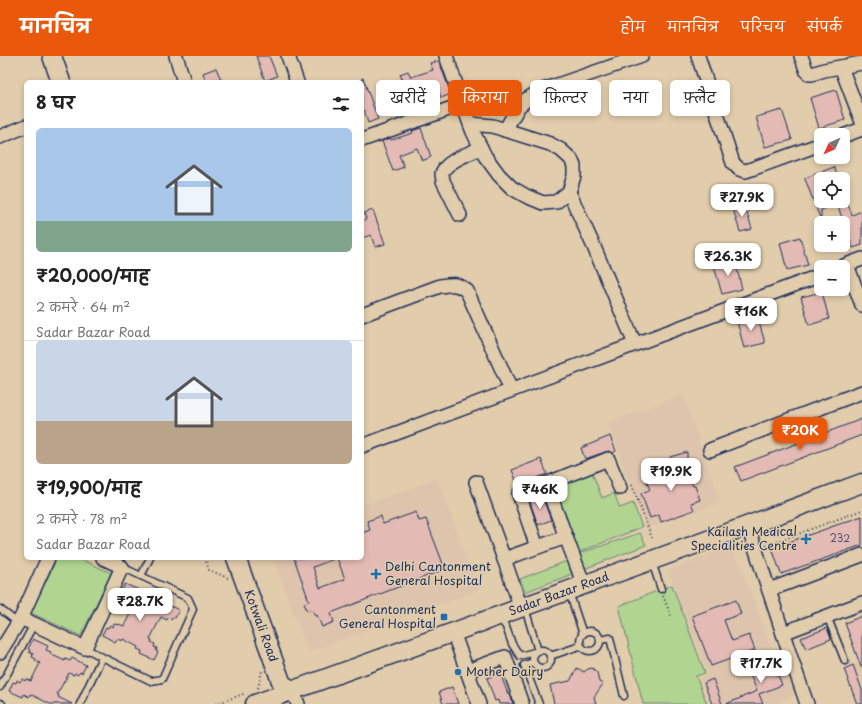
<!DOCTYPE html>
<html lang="hi">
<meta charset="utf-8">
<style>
:root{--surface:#fff;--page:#f2f2f2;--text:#222;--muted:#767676;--line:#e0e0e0;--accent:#ea580c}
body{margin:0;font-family:"Playpen Sans","Playpen Sans Deva",sans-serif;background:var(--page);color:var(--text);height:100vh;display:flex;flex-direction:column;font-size:15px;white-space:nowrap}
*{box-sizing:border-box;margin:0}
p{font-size:13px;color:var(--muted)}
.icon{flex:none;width:22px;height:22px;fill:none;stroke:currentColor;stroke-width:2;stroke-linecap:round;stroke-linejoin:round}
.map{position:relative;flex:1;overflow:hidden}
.side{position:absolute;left:24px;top:24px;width:340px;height:480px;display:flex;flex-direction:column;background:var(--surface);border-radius:6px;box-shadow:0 2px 6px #0003}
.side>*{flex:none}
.guide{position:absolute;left:376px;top:24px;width:380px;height:36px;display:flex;gap:8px}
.needle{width:26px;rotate:226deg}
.buttons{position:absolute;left:814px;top:72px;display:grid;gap:8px}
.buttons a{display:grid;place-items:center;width:36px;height:36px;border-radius:6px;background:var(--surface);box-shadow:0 2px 6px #0003;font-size:20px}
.price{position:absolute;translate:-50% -34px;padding:0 9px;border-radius:8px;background:#fff;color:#222;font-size:13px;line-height:26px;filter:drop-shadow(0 1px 2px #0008)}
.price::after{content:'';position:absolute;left:50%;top:24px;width:12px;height:9px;margin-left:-6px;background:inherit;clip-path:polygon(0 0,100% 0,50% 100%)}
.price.on{background:var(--accent);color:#fff}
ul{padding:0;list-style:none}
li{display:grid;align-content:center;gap:8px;height:212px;padding:0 12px}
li+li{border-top:1px solid var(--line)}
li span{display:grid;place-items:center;height:124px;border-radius:6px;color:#555}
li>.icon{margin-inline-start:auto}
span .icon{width:72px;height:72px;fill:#fffc;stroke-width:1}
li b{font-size:17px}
h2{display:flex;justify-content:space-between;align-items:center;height:48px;padding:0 12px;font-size:17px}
.chip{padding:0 14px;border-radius:6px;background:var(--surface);box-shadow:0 2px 6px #0003;font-size:14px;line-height:36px}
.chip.on{background:var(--accent);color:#fff}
header{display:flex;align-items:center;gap:24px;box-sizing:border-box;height:56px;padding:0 20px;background:var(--accent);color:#fff}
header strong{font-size:19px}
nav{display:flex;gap:22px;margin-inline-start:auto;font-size:14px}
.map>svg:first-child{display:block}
.built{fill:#dec4ac}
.green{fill:#b1d590;stroke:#668277}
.building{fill:#e3bbb4;stroke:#1b2f5e}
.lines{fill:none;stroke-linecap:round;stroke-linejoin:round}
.lane-casing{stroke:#1b2f5e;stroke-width:9}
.street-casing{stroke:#1b2f5e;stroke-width:16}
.secondary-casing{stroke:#1b2f5e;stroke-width:21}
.path{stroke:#1b2f5e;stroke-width:2;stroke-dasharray:1 3;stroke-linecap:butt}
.lane{stroke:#e1ccab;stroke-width:6}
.street{stroke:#e1ccab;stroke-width:13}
.secondary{stroke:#e1ccab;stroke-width:18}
.poi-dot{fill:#1f6fb2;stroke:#e1ccab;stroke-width:1.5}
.labels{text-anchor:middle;stroke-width:3;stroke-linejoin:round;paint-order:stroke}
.number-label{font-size:10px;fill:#4d5274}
.poi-label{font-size:12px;fill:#1b2f5e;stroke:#e1ccab;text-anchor:end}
.street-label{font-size:12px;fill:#1b2f5e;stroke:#e1ccab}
</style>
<header>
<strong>मानचित्र</strong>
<nav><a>होम</a><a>मानचित्र</a><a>परिचय</a><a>संपर्क</a></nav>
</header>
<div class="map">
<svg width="862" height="648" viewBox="0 0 862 648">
<rect width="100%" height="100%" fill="#e1ccab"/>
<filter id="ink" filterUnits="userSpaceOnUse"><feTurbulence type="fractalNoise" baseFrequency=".025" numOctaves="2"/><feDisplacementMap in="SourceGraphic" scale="8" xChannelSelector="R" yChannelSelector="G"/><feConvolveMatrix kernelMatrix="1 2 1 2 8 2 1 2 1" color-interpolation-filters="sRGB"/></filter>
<g filter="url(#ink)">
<g class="built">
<path d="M683,339L720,446L646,473L608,367Z"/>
<path d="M437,423L478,534L308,596L273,502H362V450Z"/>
<path d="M732,490L780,613L786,611L796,638L781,644L782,648H710L700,621L708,618L668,515Z"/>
<path d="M862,605V648H857L844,613Z"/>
</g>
<g class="green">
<path d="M591,414L602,442L614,437L620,452L633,447L642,471L577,497L550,430Z"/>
<path d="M640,477L646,489L584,513L578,498Z"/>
<path d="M57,502H78L111,517L81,580L31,557Z"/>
<path d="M567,505L572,518L525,536L520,523Z"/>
<path d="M672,529L705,617L696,620L707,648H643L619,550Z"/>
</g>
<g class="building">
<path d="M256,0H269L277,20L265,25Z"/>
<path d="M439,5L451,38L441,42L437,29L419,35L423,48L412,52L400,18L408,15L411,21L433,14L430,7Z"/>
<path d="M216,12L222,26H206L203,17Z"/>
<path d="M362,22H363L378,63L368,67L364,54L362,55Z"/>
<path d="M836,34L845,64L819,72L810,42Z"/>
<path d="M782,54L792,84L765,91L756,61Z"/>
<path d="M421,72L431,101L422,105L417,92L399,99L404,111L393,115L382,85L390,82L391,84L413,77L412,75Z"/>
<path d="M834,111L839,123H821V145H847L852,159L862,155V189L853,192L837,148L821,154V162H820L805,123V122Z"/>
<path d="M744,147L752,173L740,176L732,150Z"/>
<path d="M373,154L385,188L375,191L371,179L362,182V165L366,163L364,157Z"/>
<path d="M800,181L808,209L787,214L780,187Z"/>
<path d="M735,205L742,233L722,238L714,210Z"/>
<path d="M822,236L829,263L809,269L801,241Z"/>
<path d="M757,259L765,287L744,292L737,265Z"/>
<path d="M862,363V379L741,425L735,411Z"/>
<path d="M610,380L616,395L613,397L609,395L605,396L585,403L581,392Z"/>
<path d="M687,396V402L686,409L688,419L693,430H695L700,444L691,447L694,454L680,459L661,466L659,459L650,462L641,437L650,434L646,424L674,413L670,401Z"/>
<path d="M541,403L547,418L536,422V423L518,429L512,414Z"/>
<path d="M541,438L551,464L538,469L529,443Z"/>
<path d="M416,456L419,465L426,463L445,513L331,557L334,566L322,571L317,559L315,560L312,553L307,555L304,547L309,545L294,502H334V503L313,511L320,532L345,523L337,502H362V477L370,474L367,465L381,460L383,468Z"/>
<path d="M862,460V489L781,518L772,492Z"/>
<path d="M125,528L141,535L139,538L143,541L142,543L157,550L158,548L163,550L164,547L179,554L175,562L172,561L171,563L168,562L167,564L161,561L150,583L152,584L151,586L155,588L154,591L157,592L156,595L158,596L154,604L141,598L142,595L137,593L138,591L123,583L122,585L117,583L115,586L102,579L106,571L108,572L110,569L113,571L114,568L118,569L119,568L124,570L133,552L128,549L129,548L124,546L126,543L122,541L123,539L121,537Z"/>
<path d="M736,544L741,558L724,564L732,585L749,579L755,594L711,610L692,560Z"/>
<path d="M862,560V610L861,611L845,567Z"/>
<path d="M827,572L831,583L806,593L801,582Z"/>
<path d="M33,583L48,590L46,594L51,596L50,598L65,605V603L70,605L72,602L86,609L82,617L80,616L78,619L75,617L74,619L69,617L57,638L59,639L58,641L72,648H50L30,638L29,641L24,638L23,641L9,635L13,626L16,627L17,624L20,626L22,623L25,625L26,623L31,625L40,607L35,605L36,603L32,601L33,598L29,596L30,594L28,593Z"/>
<path d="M769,602L776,620L778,619L782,629L759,638L763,648H726L757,635L750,619L760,616L757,606Z"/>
<path d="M853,609L862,634V648H857L844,613Z"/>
<path d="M577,612L584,616L588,613L592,612L597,616L599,626L603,628L594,641L596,648H554L550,629L570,625Z"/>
<path d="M500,617L508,638H510L513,648H499L498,644L495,645L487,622Z"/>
<path d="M713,623L722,648H712L704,627Z"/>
<path d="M452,631L458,648H443L439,636Z"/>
</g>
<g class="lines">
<g class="lane-casing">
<g id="lane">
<path d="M652,506L661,533"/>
<path d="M141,520L150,502"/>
<path d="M569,536L583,578"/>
<path d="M0,553L18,567"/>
<path d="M827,560L845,605"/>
<path d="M499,561L506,571L512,588L520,600L538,595L525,552"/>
<circle cx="590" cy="585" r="10"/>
<path d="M600,584L610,582L624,640"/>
<path d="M85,592L102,601L151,625L162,623L193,553L188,542L122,511"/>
<circle cx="542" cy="603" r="9"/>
<path d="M550,600L580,590"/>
<path d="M533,606L524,609L539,648"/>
<path d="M0,631L34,568"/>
<path d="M0,647L2,648"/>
<path d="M80,648L102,601"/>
</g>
</g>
<g class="street-casing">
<g id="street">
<path d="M176,0L184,26"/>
<path d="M288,0L297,26"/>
<path d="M446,0L463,48L470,68L473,76L485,100L499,119L512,132L526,140L543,147L556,146L569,136L574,120V110L571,103L561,94L550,88L505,74L493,70L470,68"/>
<path d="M698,0L733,107L739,113L746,115L821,88"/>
<path d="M801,0L807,16L809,18H812L824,14L862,7"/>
<path d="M841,11L862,66"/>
<path d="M505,74L519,50L527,43L540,35L642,0"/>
<path d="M843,80L862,73"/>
<path d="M0,81L26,70"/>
<path d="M362,84L463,48"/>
<path d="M569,136L594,191L635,288"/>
<path d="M460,159L443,125C443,123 442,120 442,118C444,106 470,97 481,92"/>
<path d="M847,209L862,249"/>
<path d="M841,211L862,203"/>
<path d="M362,259L440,230C452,228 457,227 467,235L511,334"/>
<path d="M362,390L821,219"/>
<path d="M710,394L862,336"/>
<path d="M476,426L504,503"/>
<path d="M748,470L790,599L807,648"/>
<path d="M537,491L519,438L546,428"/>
<path d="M584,529L546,428L608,403L620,432"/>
<path d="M769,534L862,499"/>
<path d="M521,552L504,503L566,481"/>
<path d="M21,562L85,592L122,511L103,502"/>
<path d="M453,576L479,648"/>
<path d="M783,577L862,547"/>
<path d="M0,596L21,562L48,502"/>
<path d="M467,615L505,601L522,648"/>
<path d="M292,634L298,648"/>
</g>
</g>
<g class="secondary-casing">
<g id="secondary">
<path d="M52,0L61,26"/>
<path d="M236,502L282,628L292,634"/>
<path d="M255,648L741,472L862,427"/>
</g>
</g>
<g class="path">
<path d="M632,429L652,482"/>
<path d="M766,490L862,454"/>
<path d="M205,502L209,514L228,522"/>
<path d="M663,540L672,562"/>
<path d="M258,632L262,615"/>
<path d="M216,648L246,637"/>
</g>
<use href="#lane" class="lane"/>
<use href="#street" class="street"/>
<use href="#secondary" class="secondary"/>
</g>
</g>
<g class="poi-dot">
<path d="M804 477h4v4h4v4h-4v4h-4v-4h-4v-4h4z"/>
<path d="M374 512h4v4h4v4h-4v4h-4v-4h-4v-4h4z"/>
<rect x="440" y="557" width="8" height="8" rx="2"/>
<circle cx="458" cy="616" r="4"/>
</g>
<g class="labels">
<g class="number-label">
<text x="840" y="486">232</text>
</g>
<g class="poi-label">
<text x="797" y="480">Kailash Medical<tspan x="797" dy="14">Specialities Centre</tspan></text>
<text x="385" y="515" text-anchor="start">Delhi Cantonment<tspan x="385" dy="14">General Hospital</tspan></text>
<text x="436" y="558">Cantonment<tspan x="436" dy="14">General Hospital</tspan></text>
<text x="466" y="620" text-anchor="start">Mother Dairy</text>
</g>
<g class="street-label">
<text transform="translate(559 538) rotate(-20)" y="4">Sadar Bazar Road</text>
<text transform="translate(261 570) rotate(70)" y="4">Kotwali Road</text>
</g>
</g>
</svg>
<div class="buttons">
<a><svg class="needle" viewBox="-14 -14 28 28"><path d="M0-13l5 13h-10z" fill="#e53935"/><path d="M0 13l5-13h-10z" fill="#767676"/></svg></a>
<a><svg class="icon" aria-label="locate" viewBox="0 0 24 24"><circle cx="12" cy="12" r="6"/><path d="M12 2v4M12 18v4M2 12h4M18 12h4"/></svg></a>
<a>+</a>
<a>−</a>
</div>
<b class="price" style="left:742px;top:162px">₹27.9K</b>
<b class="price" style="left:728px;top:221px">₹26.3K</b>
<b class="price" style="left:751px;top:276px">₹16K</b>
<b class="price on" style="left:800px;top:395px">₹20K</b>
<b class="price" style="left:671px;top:436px">₹19.9K</b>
<b class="price" style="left:540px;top:454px">₹46K</b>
<b class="price" style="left:140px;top:566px">₹28.7K</b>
<b class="price" style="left:761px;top:628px">₹17.7K</b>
<div class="guide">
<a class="chip">खरीदें</a>
<a class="chip on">किराया</a>
<a class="chip">फ़िल्टर</a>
<a class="chip">नया</a>
<a class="chip">फ़्लैट</a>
</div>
<section class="side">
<h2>8 घर<svg class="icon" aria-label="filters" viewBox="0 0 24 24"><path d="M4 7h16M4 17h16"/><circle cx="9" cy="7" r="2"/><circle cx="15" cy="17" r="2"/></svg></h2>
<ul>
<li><span style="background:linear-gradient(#a9c7e8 75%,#7fa58c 0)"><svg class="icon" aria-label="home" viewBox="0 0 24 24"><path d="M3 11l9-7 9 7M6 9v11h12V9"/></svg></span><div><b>₹20,000/माह</b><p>2 कमरे · 64 m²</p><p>Sadar Bazar Road</p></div></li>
<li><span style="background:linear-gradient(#c9d6e8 65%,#b9a48a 0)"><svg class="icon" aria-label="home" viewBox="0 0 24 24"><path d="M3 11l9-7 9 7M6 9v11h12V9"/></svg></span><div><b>₹19,900/माह</b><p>2 कमरे · 78 m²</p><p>Sadar Bazar Road</p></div></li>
</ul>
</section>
</div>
